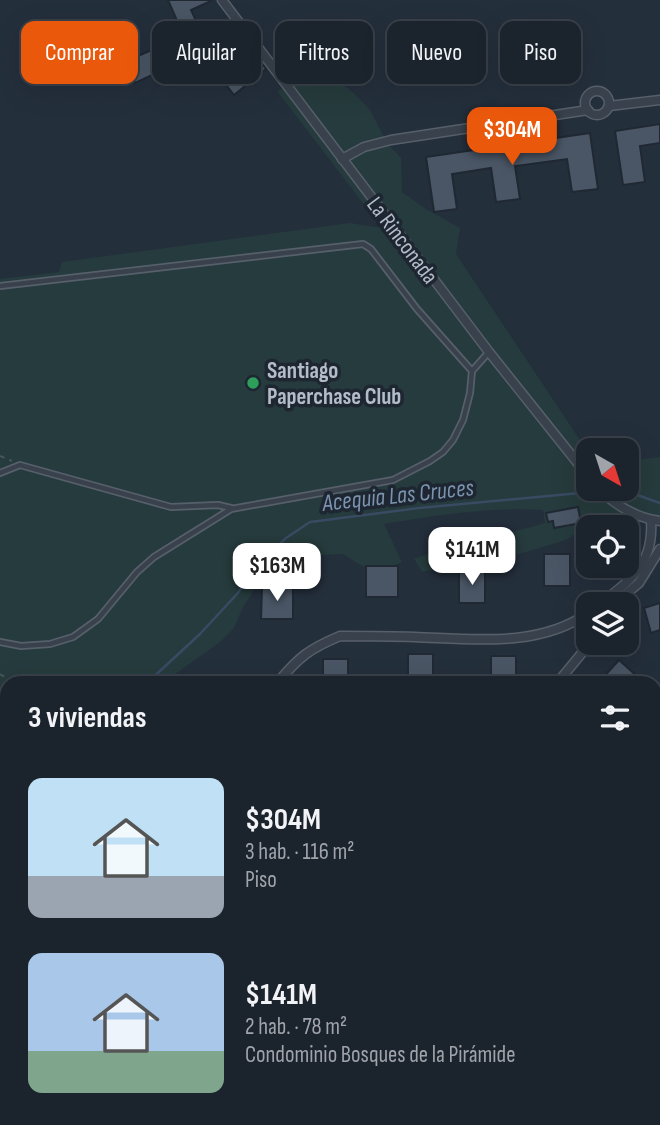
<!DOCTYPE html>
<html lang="es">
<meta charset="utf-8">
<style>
:root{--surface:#1b232d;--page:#282f39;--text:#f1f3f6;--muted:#a0a4aa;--line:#394049;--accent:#ea580c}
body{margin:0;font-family:"Sofia Sans Condensed",sans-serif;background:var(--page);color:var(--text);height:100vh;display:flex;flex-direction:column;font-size:26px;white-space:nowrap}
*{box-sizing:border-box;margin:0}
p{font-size:23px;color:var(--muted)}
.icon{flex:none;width:38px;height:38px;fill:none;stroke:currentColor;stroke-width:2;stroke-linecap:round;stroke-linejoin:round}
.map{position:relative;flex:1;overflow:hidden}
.drawer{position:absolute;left:0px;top:676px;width:662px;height:450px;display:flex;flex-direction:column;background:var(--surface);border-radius:21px 21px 0 0;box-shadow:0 7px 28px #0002,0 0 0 2px var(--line)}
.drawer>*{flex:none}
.top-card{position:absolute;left:21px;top:21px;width:620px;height:63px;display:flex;gap:14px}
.needle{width:46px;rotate:141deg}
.controls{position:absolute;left:576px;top:438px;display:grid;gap:14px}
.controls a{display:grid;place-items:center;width:63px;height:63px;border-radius:14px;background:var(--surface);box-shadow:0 7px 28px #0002,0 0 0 2px var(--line);font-size:35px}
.price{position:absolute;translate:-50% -60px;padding:0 16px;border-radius:14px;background:#fff;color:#222;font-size:23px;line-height:46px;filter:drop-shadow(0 2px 4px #0008)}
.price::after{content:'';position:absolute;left:50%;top:42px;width:21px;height:16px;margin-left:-10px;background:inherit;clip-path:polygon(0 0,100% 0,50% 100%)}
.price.active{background:var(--accent);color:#fff}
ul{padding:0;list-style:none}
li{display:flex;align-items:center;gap:21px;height:175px;padding:0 28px}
li span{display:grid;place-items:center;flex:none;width:196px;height:140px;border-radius:14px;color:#555}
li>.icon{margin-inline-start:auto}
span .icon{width:84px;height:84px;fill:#fffc;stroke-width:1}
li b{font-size:30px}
h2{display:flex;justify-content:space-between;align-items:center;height:84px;padding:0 28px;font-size:30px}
.tag{padding:0 24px;border-radius:14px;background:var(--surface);box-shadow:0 7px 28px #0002,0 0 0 2px var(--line);font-size:24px;line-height:63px}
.tag.active{background:var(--accent);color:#fff}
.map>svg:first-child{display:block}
.green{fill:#263b3d}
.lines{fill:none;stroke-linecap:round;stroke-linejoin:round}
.stream{stroke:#384b63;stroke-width:2.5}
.canal{stroke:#384b63;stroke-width:10}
.building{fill:#4a5665;stroke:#1f2833;stroke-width:2}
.service-casing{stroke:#565f6a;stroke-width:8}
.minor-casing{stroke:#565f6a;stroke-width:11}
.tertiary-casing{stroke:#565f6a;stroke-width:14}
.path{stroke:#44585a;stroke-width:2;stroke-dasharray:5 5;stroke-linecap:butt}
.service{stroke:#38414c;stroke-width:4.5}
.minor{stroke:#38414c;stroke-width:8}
.tertiary{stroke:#38414c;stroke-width:10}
.leisure-dot{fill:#2e9e5b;stroke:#1d2631;stroke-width:2.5}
.labels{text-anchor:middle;stroke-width:7;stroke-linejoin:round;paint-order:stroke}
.street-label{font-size:23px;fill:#b3bcc8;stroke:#1d2631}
.poi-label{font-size:23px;font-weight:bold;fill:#b3bcc8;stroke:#1d2631;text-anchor:start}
.water-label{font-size:24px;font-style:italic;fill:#7c93af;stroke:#1d2631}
</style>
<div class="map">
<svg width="660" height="1125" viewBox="0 0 660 1125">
<rect width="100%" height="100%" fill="#242f3c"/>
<g class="green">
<path d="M322,69L355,94L370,110L387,143L401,158L402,192L426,209L460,228L456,254L588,452V488H626L627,461L660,457V524L597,518L566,540L519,554L422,572L414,559C457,543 501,536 545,523L543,510C490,507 436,515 384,524L402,562L379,572L362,566L343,554L318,555L290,561L267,571L243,607L234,628L220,642L164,682H7V749L0,752V279L59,272L62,262L350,223L382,228L277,91Z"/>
<path d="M655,869L660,870V1038L654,1035Z"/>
<path d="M0,932L7,934V1096L0,1091Z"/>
<path d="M655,1057L660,1060V1125H350L354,1118H654Z"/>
<path d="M31,1118H334L330,1125H37Z"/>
</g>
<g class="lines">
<g class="stream">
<path d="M607,491L629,492L660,503"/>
<path d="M148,682L200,634L237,594L259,564L286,538L310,522L419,508L591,492"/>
<path d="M0,741L7,739"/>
</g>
<g class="canal">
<path d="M654,869L660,870"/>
<path d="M0,929L7,931"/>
</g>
</g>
<g class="building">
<path d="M168,0H213L191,10L204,38L210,35L215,46L135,83L126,61L192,33L191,30L182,32Z"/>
<path d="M292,42L309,65L299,72L283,49Z"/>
<path d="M259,60L266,69L234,95L227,86Z"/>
<path d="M660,124V143L640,146L645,182L623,185L615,131Z"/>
<path d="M590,133L598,189L572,192L567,159L515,166L520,199L496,202L491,168L452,174L457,209L434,212L426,157Z"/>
<path d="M578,507L581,523L554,528L553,521L548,522L546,513Z"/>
<rect x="544" y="554" width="26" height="32"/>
<rect x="366" y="566" width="32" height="31"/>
<rect x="459" y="571" width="26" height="32"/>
<path d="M262,587L293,588V619H261Z"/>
<path d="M660,603V630L651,633L644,608Z"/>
<rect x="408" y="654" width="25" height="28"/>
<rect x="491" y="656" width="25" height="26"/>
<rect x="323" y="659" width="25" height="23"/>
<path d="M619,660L639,678L634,682H599Z"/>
</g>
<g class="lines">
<g class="service-casing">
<g id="service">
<path d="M0,286L363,244L371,249L417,309L472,371"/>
<path d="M0,473L20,465L171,507L218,505L231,508"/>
<path d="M0,642L21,646L50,644L73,637L98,619L137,572L154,557L231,509L393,480L430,461L443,452L453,440L463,420L470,393L472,371L488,353"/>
</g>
</g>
<g class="minor-casing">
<g id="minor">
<path d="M222,0L489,352L588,476"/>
<circle cx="597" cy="103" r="12"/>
<path d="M609,106L660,100"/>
<path d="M342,159L364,147L391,140L588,110"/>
<path d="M598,488C615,505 636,518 660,521"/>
<path d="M600,604C632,579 654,564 651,520"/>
<path d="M614,604L639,583L660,549"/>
<path d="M278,682C299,657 309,649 340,636C365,636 390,636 415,637C472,639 539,648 588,613"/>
<path d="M558,682L591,642"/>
<path d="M0,823L7,822"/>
<path d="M0,881L7,883"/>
</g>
</g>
<g class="tertiary-casing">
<g id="tertiary">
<path d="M654,1044L660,1047"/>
<path d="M0,1099L7,1104"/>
<path d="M22,1118L29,1125"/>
<path d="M336,1125L341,1118"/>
</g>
</g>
<g class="path">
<path d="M0,456L12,461"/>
<path d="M0,674L13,682"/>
<path d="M0,707L7,703"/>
</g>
<use href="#service" class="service"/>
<use href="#minor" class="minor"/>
<use href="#tertiary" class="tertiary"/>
</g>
<circle class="leisure-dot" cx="253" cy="383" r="7"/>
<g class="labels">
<g class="street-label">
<text transform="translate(403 240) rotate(53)" y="8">La Rinconada</text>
</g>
<g class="poi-label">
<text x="267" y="378">Santiago<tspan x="267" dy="26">Paperchase Club</tspan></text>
</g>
<g class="water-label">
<text transform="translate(398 495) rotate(-6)" y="8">Acequia Las Cruces</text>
</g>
</g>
</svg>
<div class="controls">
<a><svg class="needle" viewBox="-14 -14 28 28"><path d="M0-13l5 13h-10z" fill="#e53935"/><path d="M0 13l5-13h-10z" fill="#a0a4aa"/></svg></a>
<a><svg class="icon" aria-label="locate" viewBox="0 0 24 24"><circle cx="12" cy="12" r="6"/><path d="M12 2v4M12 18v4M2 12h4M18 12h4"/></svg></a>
<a><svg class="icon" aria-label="layers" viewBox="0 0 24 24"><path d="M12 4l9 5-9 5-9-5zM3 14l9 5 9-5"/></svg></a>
</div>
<b class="price active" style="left:512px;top:167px">$304M</b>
<b class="price" style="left:472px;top:587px">$141M</b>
<b class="price" style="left:277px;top:603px">$163M</b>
<div class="top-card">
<a class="tag active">Comprar</a>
<a class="tag">Alquilar</a>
<a class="tag">Filtros</a>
<a class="tag">Nuevo</a>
<a class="tag">Piso</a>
</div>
<section class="drawer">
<h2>3 viviendas<svg class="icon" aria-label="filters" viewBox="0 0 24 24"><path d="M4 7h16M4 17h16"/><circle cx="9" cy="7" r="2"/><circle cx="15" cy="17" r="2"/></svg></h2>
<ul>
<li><span style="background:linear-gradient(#bfe0f5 70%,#9aa5b1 0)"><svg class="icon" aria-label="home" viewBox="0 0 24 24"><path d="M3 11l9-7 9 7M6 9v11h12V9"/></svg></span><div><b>$304M</b><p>3 hab. · 116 m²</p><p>Piso</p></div></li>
<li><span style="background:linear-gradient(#a9c7e8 70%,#7fa58c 0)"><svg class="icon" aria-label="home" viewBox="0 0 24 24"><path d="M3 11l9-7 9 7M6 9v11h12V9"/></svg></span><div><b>$141M</b><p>2 hab. · 78 m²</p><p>Condominio Bosques de la Pirámide</p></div></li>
</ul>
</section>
</div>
